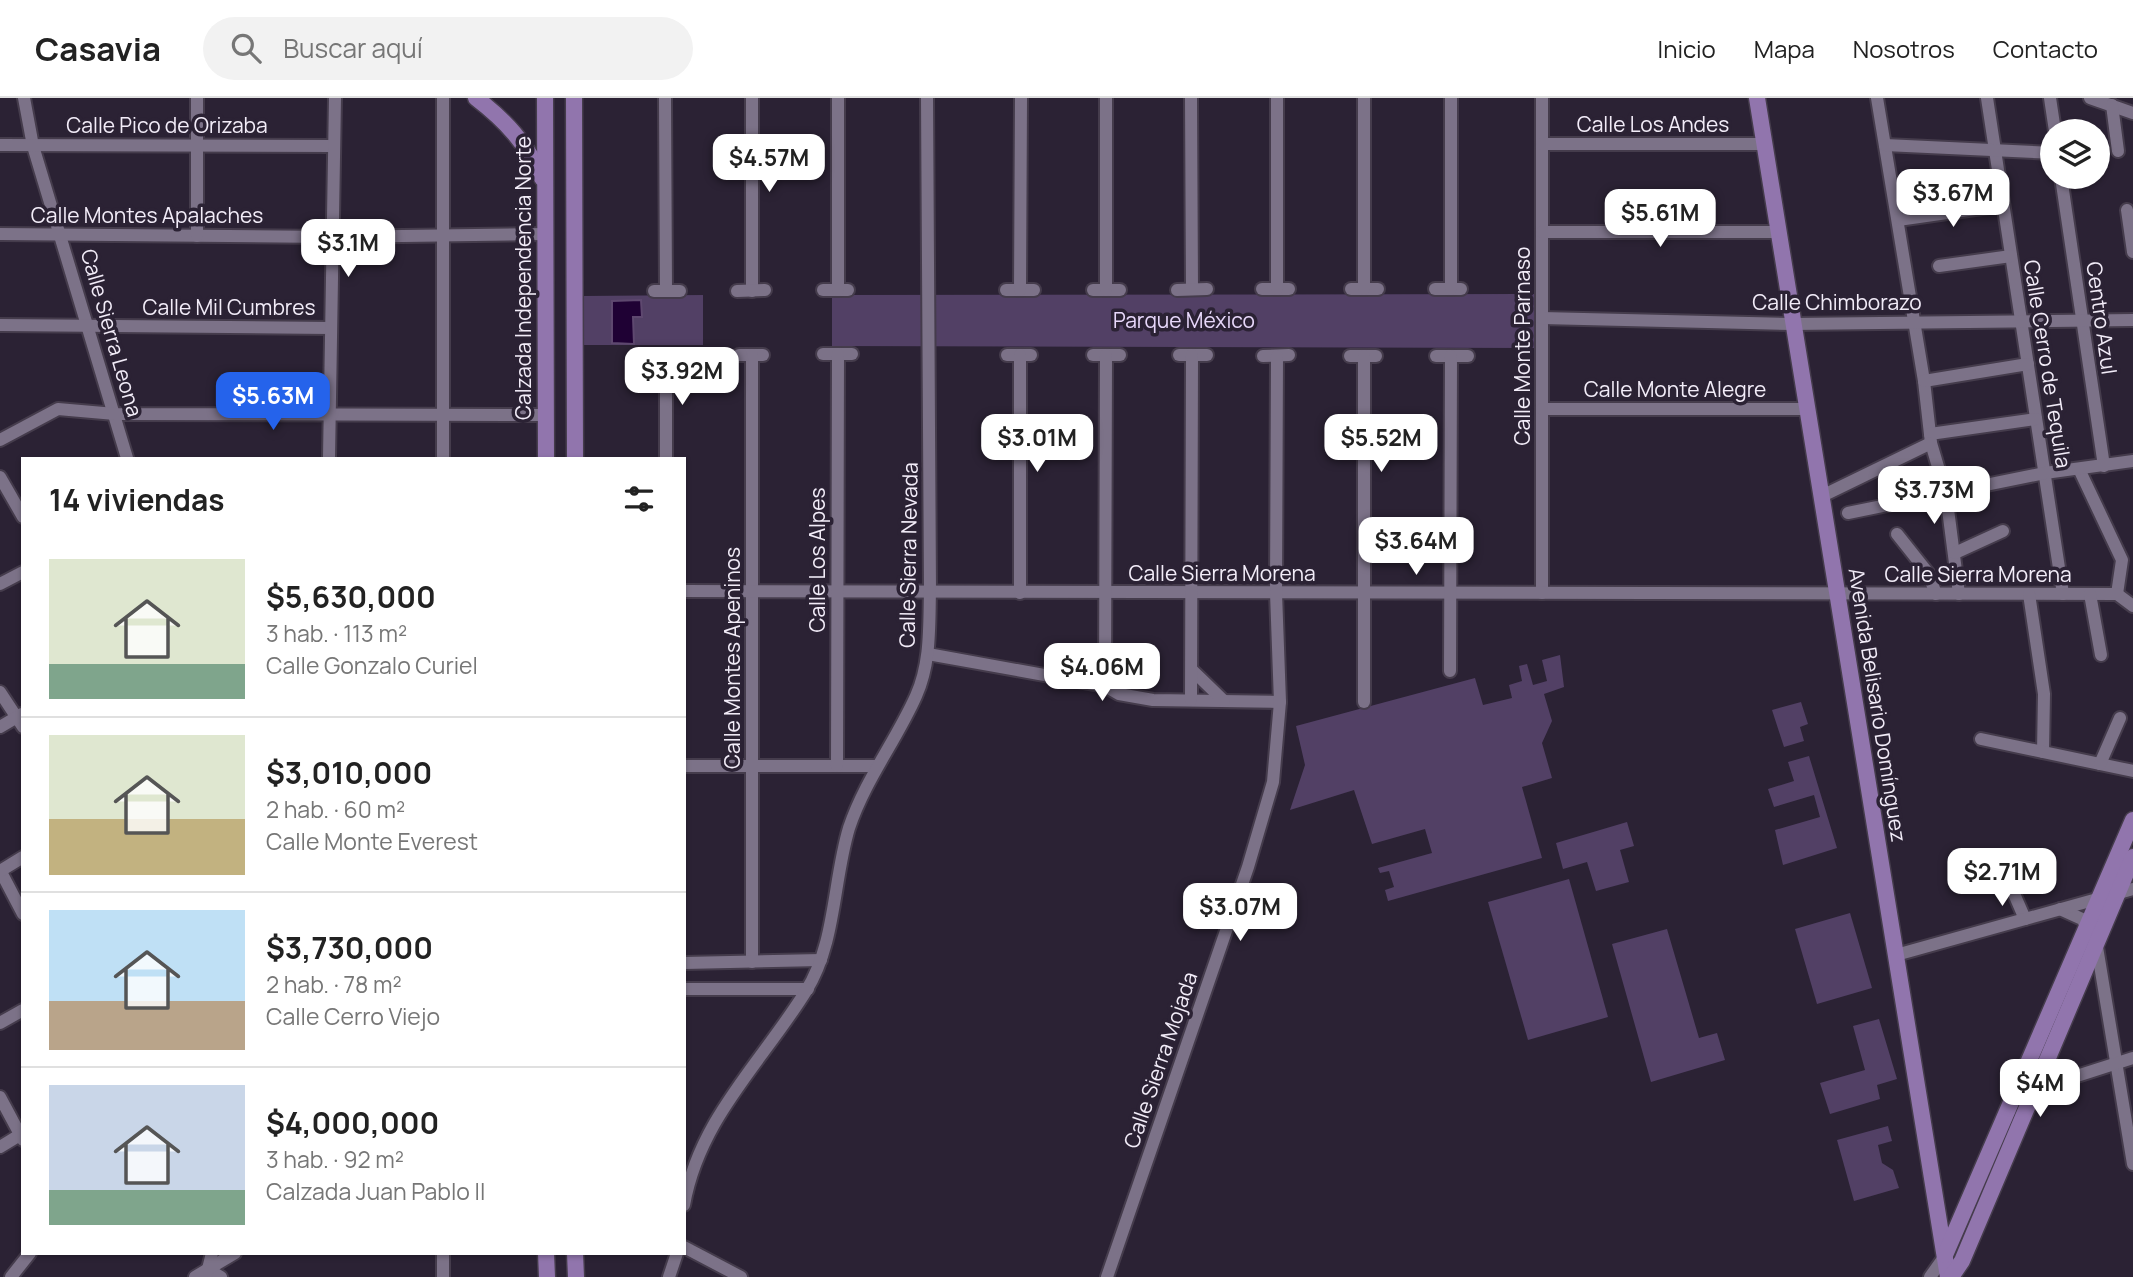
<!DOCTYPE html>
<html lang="es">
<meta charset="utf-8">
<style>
:root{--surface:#fff;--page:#f2f2f2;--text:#222;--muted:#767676;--line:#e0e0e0;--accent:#2563eb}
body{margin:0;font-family:Manrope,sans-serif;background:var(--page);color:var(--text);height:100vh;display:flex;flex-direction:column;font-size:26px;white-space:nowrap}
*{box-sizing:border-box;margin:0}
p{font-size:23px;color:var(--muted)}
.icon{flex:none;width:38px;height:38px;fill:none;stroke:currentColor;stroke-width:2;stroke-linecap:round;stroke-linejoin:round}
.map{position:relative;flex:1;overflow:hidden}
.details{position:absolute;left:21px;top:359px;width:665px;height:798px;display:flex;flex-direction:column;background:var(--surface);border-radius:0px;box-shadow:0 2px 5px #0004}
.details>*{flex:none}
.buttons{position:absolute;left:2040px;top:21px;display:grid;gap:14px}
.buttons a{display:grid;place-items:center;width:70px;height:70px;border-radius:50%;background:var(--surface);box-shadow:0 2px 5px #0004;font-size:35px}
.price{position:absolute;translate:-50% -60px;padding:0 16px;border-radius:14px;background:#fff;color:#222;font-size:23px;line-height:46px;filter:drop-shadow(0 2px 4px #0008)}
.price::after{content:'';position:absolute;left:50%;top:42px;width:21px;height:16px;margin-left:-10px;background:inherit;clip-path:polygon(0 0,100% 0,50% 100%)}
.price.on{background:var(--accent);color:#fff}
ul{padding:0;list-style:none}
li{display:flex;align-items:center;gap:21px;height:175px;padding:0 28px}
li+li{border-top:2px solid var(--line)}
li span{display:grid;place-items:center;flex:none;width:196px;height:140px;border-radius:0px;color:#555}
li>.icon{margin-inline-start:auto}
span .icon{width:84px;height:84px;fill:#fffc;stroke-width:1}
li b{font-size:30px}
h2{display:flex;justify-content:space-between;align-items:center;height:84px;padding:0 28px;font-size:30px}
header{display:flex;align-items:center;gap:42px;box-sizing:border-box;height:98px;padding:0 35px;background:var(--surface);border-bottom:2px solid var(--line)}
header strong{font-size:33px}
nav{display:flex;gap:38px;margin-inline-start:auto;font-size:24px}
.search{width:490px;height:63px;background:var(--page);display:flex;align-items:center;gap:18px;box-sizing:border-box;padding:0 24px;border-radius:38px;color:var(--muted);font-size:26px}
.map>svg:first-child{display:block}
.green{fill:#524065}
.water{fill:#1f0134;stroke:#5e486f;stroke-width:2}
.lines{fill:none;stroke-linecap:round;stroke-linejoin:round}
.minor-casing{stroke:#453c4c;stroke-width:16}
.major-casing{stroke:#453c4c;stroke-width:19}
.minor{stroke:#7c7288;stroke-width:12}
.major{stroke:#9175ad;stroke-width:16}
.labels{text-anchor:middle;stroke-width:7;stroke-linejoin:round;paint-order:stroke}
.street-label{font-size:21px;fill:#f2ecf8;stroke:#2b2234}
.park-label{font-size:21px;fill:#e8d8fb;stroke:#2b2234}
</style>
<header>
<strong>Casavia</strong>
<div class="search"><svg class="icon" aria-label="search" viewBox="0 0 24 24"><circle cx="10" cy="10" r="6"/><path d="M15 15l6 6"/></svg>Buscar aquí</div>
<nav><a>Inicio</a><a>Mapa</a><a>Nosotros</a><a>Contacto</a></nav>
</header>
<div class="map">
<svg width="2133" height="1179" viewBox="0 0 2133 1179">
<rect width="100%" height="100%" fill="#2b2234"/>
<g class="green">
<path d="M1537,196L1536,250L832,248V197Z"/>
<path d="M703,197V247H582V198Z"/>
<path d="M1560,557L1564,589L1544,596L1552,623L1542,645L1552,680L1522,689L1542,760L1388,803L1385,792L1394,789L1389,773L1380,775L1378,770L1432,755L1425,731L1372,746L1354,692L1290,712L1305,667L1296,628L1475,580L1483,607L1512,600L1509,587L1522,583L1519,568L1527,566L1533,587L1547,583L1542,562Z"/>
<path d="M1801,604L1808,626L1800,629L1804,643L1784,649L1772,612Z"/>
<path d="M1809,658L1837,750L1783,767L1775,732L1820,719L1814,697L1774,709L1768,691L1794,683L1788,664Z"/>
<path d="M1627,724L1634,748L1620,752L1629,784L1596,793L1587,764L1563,771L1556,745Z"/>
<path d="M1569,781L1608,919L1528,942L1488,804Z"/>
<path d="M1850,815L1872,890L1817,906L1795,831Z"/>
<path d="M1667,831L1699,940L1717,935L1725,962L1651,984L1612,846Z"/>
<path d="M1879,921L1897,981L1877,987L1880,1001L1830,1016L1820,985L1865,972L1853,928Z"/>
<path d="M1888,1028L1892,1043L1878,1047L1882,1065L1893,1072L1899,1090L1854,1103L1837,1042Z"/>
</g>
<path class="water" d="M641,202L642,219H633L634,246L612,245V203Z"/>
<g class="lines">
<g class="minor-casing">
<g id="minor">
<path d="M24,0L33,48L127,360"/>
<path d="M665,0L666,193"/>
<path d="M752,0V193"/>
<path d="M1191,0L1192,191"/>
<path d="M1542,0V495"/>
<path d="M1877,0L1924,283L1931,345L1946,396L1959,496"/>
<path d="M1987,0L2063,496"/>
<path d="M2050,0L2055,33"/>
<path d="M2090,0L2133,15"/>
<path d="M2112,7L2118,53"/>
<path d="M1542,46H1764"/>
<path d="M0,47L333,48"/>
<path d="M1885,47L2053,55"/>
<path d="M2061,79L2104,368"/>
<path d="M2127,112L2133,154"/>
<path d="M1898,122L2003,107"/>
<path d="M1542,134H1779"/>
<path d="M0,136L332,139L545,136"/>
<path d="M197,138V0"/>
<path d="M1939,168L2011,158"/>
<path d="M1262,191H1289"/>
<path d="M1277,191V0"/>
<path d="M1351,191H1378"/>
<path d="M1364,191V0"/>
<path d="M1435,191H1461"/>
<path d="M1451,191V0"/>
<path d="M823,192H848"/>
<path d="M838,192V0"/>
<path d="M1006,192H1034"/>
<path d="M1020,192L1021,0"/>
<path d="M1093,192H1120"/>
<path d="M1106,192V0"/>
<path d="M1177,192L1207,191"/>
<path d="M654,193H680"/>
<path d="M737,193L765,192"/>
<path d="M1542,220L1793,226L2133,222"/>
<path d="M0,227L331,230"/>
<path d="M823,256H852"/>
<path d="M654,257H681"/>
<path d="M666,257V360"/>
<path d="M739,257H763"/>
<path d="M752,257V864"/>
<path d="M1007,257H1031"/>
<path d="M1093,257H1120"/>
<path d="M1179,257H1207"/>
<path d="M1263,258L1289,257"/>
<path d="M1350,258H1376"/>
<path d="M1436,258H1468"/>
<path d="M1924,283L2028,266"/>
<path d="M1542,311H1808"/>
<path d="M1930,336L2036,321"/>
<path d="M0,342L58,311L115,316L545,317"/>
<path d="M329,360L335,0"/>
<path d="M443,360V0"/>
<path d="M2079,371L2122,462L2117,496"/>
<path d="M0,379L23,419"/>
<path d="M1822,398L1931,345"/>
<path d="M1848,415L2045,375L2133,363"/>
<path d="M1897,436L1928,475L1936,496"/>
<path d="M1955,455L2003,433"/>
<path d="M0,486L23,474"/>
<path d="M684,493L2117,496L2133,508"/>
<path d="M1020,495V257"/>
<path d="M2029,496L2044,596L2043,654"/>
<path d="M2090,496L2101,557"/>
<path d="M928,556L1105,588L1119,596L1153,602L1280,604"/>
<path d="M1192,572L1224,603"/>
<path d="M1450,573L1451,258"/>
<path d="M1105,588L1106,257"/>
<path d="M0,594L23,629"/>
<path d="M1191,602L1192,257"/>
<path d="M1364,604V258"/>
<path d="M0,629L22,616"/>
<path d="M1981,641L2133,673"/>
<path d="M2100,666L2120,620"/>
<path d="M684,668H876"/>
<path d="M837,668L838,256"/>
<path d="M0,772L23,816"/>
<path d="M0,773L23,759"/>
<path d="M2060,811L2082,821L2096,843L2133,1066"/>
<path d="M2025,821L2005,775L2034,762"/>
<path d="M1896,857L2133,791"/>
<path d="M684,865L821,862"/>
<path d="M684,891H808"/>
<path d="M0,925L23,912"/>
<path d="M2030,993L2133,960"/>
<path d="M0,999L23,1042"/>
<path d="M0,1049L23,1035"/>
<path d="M684,1107C699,1021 762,964 806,893C836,845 833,783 849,730C865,682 896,643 916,598C931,565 929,528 930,493L927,0"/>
<path d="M684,1149L741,1179"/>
<path d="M443,1155V1179"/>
<path d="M208,1171L221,1179"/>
<path d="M207,1175L212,1155"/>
<path d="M11,1179L30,1155"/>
<path d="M195,1179L235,1155"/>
<path d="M669,1179L677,1155"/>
<path d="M1107,1179L1248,769L1273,684L1280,604L1276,495L1277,258"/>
<path d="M1930,1179L1945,1158"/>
</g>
</g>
<g class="major-casing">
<g id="major">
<path d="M476,0C506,23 527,46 542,80"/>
<path d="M545,0L546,360"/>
<path d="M574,0L575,360"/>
<path d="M1757,0L1948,1179"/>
<path d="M546,1155L547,1179"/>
<path d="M575,1155L576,1179"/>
<path d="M1945,1157L2133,722"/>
<path d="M1951,1179L1962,1163L2133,759"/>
</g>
</g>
<use href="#minor" class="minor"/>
<use href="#major" class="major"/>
</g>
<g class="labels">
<g class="street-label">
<text x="1653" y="34">Calle Los Andes</text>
<text x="167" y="35">Calle Pico de Orizaba</text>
<text x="147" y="125">Calle Montes Apalaches</text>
<text transform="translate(524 180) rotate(-90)" y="7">Calzada Independencia Norte</text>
<text x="1837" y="212">Calle Chimborazo</text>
<text x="229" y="217">Calle Mil Cumbres</text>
<text transform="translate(2101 220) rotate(82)" y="7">Centro Azul</text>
<text transform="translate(111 235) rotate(74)" y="7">Calle Sierra Leona</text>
<text transform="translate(1523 248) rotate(-90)" y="7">Calle Monte Parnaso</text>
<text transform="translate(2047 266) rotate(81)" y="7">Calle Cerro de Tequila</text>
<text x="1675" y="299">Calle Monte Alegre</text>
<text transform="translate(909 457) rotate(-89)" y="7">Calle Sierra Nevada</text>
<text transform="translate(818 462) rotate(-90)" y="7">Calle Los Alpes</text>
<text x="1222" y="483">Calle Sierra Morena</text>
<text x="1978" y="484">Calle Sierra Morena</text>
<text transform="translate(733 560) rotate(-90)" y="7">Calle Montes Apeninos</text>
<text transform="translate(1877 607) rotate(81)" y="7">Avenida Belisario Domínguez</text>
<text transform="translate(1161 962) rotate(-71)" y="7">Calle Sierra Mojada</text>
</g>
<g class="park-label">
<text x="1184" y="230">Parque México</text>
</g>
</g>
</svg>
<div class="buttons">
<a><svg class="icon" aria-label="layers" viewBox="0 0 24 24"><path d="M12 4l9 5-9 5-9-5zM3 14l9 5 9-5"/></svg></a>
</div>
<b class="price" style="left:769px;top:96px">$4.57M</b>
<b class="price" style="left:1953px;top:131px">$3.67M</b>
<b class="price" style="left:1660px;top:151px">$5.61M</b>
<b class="price" style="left:348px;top:181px">$3.1M</b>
<b class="price" style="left:682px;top:309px">$3.92M</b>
<b class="price on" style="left:273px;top:334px">$5.63M</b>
<b class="price" style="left:1037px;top:376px">$3.01M</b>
<b class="price" style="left:1381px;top:376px">$5.52M</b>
<b class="price" style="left:1934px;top:428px">$3.73M</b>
<b class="price" style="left:1416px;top:479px">$3.64M</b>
<b class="price" style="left:1102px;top:605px">$4.06M</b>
<b class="price" style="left:2002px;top:810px">$2.71M</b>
<b class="price" style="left:1240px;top:845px">$3.07M</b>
<b class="price" style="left:2040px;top:1021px">$4M</b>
<section class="details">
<h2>14 viviendas<svg class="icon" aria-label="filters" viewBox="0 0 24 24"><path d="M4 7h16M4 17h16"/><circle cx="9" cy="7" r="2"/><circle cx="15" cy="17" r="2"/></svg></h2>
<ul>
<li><span style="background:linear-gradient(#dfe7d0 75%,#7fa58c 0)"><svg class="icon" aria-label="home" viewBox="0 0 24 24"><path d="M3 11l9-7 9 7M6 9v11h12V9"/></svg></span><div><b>$5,630,000</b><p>3 hab. · 113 m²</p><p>Calle Gonzalo Curiel</p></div></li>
<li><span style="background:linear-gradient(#dfe7d0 60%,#c2b280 0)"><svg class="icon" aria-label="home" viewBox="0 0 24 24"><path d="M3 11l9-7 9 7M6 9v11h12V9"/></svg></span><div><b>$3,010,000</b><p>2 hab. · 60 m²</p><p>Calle Monte Everest</p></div></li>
<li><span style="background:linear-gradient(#bfe0f5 65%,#b9a48a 0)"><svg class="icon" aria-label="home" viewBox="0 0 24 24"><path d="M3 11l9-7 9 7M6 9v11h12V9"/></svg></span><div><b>$3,730,000</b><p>2 hab. · 78 m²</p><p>Calle Cerro Viejo</p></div></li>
<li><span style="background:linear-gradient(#c9d6e8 75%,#7fa58c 0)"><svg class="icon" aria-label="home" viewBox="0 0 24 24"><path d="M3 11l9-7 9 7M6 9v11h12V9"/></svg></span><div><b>$4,000,000</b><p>3 hab. · 92 m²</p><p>Calzada Juan Pablo II</p></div></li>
</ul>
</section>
</div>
